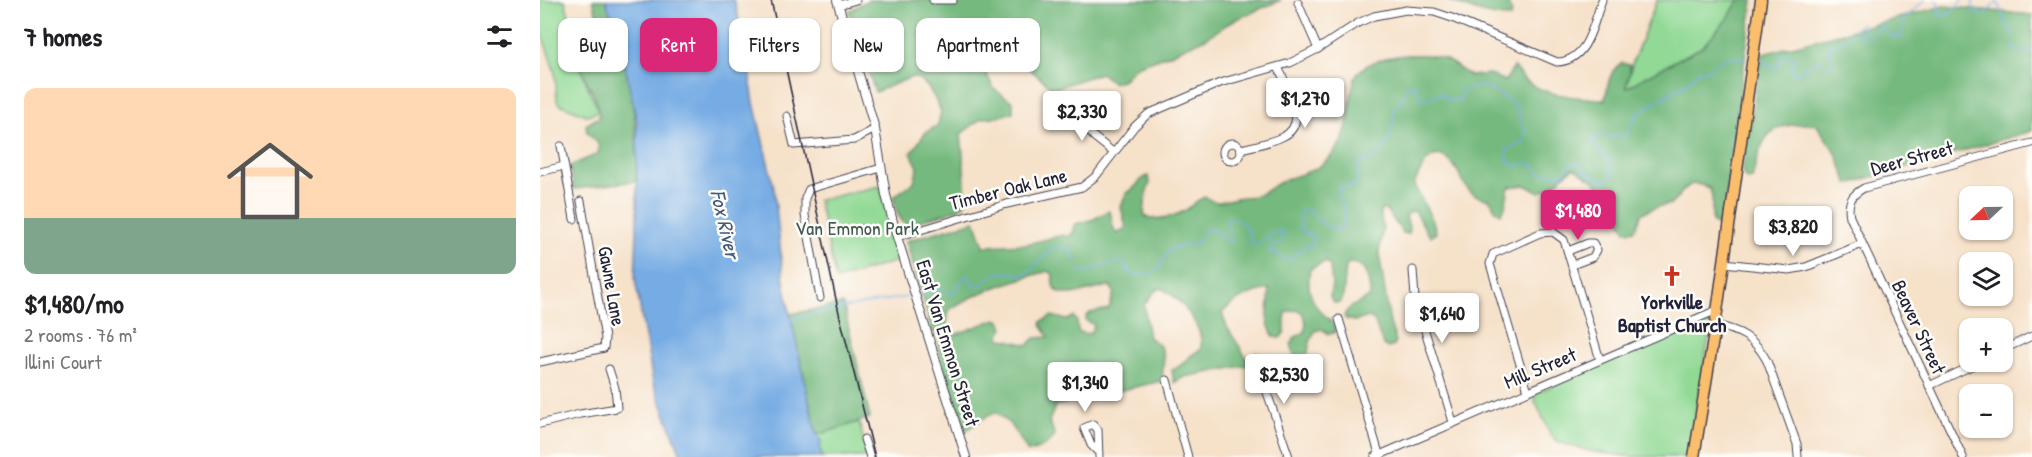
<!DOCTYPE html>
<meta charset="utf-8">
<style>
:root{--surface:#fff;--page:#f6f6f6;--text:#202124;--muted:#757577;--line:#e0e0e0;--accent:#db2777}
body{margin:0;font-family:"Patrick Hand",sans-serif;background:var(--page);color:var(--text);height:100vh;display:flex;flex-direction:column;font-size:22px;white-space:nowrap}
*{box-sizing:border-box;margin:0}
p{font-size:20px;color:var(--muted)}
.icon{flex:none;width:33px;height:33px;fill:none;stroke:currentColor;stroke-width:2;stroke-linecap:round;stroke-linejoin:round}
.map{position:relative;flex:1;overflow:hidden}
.side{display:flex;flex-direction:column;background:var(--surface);width:540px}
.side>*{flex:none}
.guide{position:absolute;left:18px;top:18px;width:570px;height:54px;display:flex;gap:12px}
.needle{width:39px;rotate:248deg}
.buttons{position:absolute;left:1419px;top:186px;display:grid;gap:12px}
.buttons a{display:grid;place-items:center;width:54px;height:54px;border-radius:12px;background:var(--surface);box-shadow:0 2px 4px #0004;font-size:30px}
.price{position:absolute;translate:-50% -51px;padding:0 14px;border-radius:6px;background:#fff;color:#222;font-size:20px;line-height:39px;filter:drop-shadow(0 2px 3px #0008)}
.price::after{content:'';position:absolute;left:50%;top:36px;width:18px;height:14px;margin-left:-9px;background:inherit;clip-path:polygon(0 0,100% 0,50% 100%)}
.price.active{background:var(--accent);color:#fff}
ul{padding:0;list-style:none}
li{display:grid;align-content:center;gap:12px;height:318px;padding:0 24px}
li+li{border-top:2px solid var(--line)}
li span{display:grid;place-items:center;height:186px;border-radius:12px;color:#555}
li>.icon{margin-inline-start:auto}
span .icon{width:108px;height:108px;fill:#fffc;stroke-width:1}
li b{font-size:26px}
h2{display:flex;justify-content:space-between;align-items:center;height:72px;padding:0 24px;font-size:26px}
.chip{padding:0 21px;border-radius:12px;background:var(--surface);box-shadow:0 2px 4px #0004;font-size:21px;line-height:54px}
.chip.active{background:var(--accent);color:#fff}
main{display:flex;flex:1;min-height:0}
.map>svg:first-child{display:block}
.green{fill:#91d994;stroke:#5a7e68;stroke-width:1.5}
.forest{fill:#74b97e;stroke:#4b6e5c;stroke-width:1.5}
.water{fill:#76ace4;stroke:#4c6790;stroke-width:1.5}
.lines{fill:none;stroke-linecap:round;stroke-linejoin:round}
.stream{stroke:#76ace4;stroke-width:1.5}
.minor-casing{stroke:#423f50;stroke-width:9}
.tertiary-casing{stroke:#423f50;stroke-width:10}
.primary-casing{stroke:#423f50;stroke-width:13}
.minor{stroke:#fff;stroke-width:7}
.tertiary{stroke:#fff;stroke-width:8}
.primary{stroke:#fabe6d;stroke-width:10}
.rail{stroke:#22223b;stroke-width:1.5}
.labels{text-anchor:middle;stroke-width:5;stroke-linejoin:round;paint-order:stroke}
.street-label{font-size:20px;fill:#22223b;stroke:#fdfcf7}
.park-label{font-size:20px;fill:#435956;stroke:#fdfcf7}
.poi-label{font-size:20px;font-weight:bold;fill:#22223b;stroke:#fdfcf7}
.water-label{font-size:21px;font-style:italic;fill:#44597f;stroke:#fdfcf7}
</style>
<main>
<section class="side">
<h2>7 homes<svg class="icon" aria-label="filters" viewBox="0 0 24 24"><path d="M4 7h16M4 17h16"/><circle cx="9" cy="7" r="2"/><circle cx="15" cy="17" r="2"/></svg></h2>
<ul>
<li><span style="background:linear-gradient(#ffd9b3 70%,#7fa58c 0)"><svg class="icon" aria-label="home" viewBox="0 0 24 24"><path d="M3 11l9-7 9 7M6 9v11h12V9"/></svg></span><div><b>$1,480/mo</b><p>2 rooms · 76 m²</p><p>Illini Court</p></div></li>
</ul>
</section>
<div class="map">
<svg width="1492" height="457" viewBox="0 0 1492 457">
<rect width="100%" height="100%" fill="#fdfcf7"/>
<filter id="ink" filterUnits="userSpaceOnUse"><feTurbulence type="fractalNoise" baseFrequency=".0167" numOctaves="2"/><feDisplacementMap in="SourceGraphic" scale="12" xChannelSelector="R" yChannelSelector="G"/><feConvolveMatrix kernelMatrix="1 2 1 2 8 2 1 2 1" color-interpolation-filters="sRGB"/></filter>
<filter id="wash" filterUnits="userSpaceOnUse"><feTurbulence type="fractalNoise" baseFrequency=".008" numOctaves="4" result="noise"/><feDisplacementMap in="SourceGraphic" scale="24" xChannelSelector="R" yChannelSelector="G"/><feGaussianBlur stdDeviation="1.35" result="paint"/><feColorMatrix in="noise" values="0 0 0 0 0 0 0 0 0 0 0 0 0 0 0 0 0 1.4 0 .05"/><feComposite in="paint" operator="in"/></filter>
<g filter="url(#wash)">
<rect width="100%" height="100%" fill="#f6e1c9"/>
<g class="green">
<path d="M0,0H25C35,37 39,77 59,110L53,114L46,115L19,104L17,100L15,73L0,28Z"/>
<path d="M1117,0H1199L1188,18L1162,47L1105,77L1086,88V86L1093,61Z"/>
<path d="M340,186L360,260L296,280L278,200Z"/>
<path d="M1164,320L1169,323L1170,331L1148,457H1092L1050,451L1018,442L1011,435L995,401L996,393Z"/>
<path d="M319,422L328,457H282L277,435Z"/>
</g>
<g class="forest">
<path d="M53,0H66C87,57 100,120 96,181L34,189L30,166L58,154L59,145L47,132L46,125L59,117C58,96 48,87 41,68L63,39Z"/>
<path d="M328,0H741L692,21L666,38L628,55L596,66L584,79L573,83L561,73L513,89C503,80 479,57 464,58C456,59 450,66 445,71L454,89L473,102V112L458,117L442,118L421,134C422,145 428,201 424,205C418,211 376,222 365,225L358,215L353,197L374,182L378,167L371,153L385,133L398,125L401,111C395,99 387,79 372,77L335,92L309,11Z"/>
<path d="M907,0H966L972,12L971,17C947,18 929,8 907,0Z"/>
<path d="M1199,0H1213L1182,222L1176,225L1172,222V196L1170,189C1146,176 1146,191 1131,204L1116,207L1102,213L1095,230L1086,231L1076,214L1062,198L1060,189L1055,182L1034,168C1019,176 1018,187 999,192L985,185L969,187L965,207L961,214L956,211L950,200C944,198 937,197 932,193C923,187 921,174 914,166C894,140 881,167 874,185L893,221L896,233L891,236L888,234L875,211L870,212L866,216L870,231L868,234L863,233L847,211L842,209L840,212L843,229L839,253L850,323L856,341L854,346L848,348L843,345L834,320L829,317L815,321L806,319L804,316C808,304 822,304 830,296C830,282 826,262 809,263L806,266L803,298L799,303H794L790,297L792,284L790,266L785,262L770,269C767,285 770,302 783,314C788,319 792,321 796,328L794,333L788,334L782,329L775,331L770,342L765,366L756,362L751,343L755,337L764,333L766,323L762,312L756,310L747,312L745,317V332L740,338L734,337C722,317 731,310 729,289C712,292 694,300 682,313C687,335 702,344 709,365L644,377L634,383L632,370C646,365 645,357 660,350C667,330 638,294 620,288L615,291L604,305L609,338C629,347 623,363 622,381L516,405L509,421L515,435C508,446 500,449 488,452L472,426L457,413L450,414L425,431L399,352L398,345L401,340L456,319L460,321L463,327L459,338L488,345L495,338L509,337L501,325L502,321L512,316L527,320L534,317L537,321L538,332L550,334L554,326L553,324L546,321V317L550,313L569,309L574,292L570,286C560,286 517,305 513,284C512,281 513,277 513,274L508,271C474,281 439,290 409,310C406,321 410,336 393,333L366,241L435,221L444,246L487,244L523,235L529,237L534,231V226L536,224L554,219L569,211C574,219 570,227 577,234L586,228L581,207L586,193C598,189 595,181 608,176L610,183L606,194L604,214L609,219C622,219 635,217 646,210C653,205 658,198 666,197C678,208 690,197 704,197C724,197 725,189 741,182C766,170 780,174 798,147C811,128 808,103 814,81C821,54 882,50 904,59C914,63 921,71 930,76L949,74L965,81L974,67C992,98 1034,96 1065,100C1068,86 1068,71 1082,63L1090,65V73L1086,86L1087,88L1105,77L1162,47L1188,18Z"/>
<path d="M1404,6L1492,15V131L1308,184L1296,153L1276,124C1227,123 1223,133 1212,179L1207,180L1202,173L1222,54Z"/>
<path d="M303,304L330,418L277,435L250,314Z"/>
</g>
<path class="water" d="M66,0H194L204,39L214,103L234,188L243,275L250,314L270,406L277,435L281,441L280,449L282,457H142L113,382L95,279L97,231V122L85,66Z"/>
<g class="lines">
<g class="stream">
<path d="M1395,0L1398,2L1399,15L1406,16L1423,0"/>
<path d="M1433,0V11L1439,14L1448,12L1457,1L1466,23L1471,29L1472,35"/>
<path d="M1473,44L1474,50L1492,52"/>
<path d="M1221,60L1234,67L1240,66V57L1247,55L1254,59L1252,67L1254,74C1263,70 1270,63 1279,60L1286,66L1293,65V59L1288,48L1291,44L1304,41L1321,24L1324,25V30L1320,33V38C1330,40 1334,31 1342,26C1349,34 1348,39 1361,37L1363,20L1385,0"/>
<path d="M539,271L544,272L577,262L585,264L589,272L594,275L610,274L619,268L628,251L643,245L657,243L664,231L671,228L685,240L692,242L687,226V218C697,218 703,223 709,230V242L716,245L740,230L744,234L740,243L731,245L730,253L738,254L741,259L750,260L761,249L774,244L773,237L760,229V212L767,209L782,223L795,230L803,225C809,204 796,203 798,186L808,188L816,185L819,164C826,160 835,157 841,151C850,142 855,122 854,109L864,96L867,87L874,84L881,99L890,98L900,93C905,99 912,103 920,99L922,91C949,80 952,92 975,104L986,135L983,143L967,150V160L973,165L992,163L1000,173L1021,175L1032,163L1039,164L1044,171L1064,181L1071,178C1075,158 1059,157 1052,139L1063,134L1073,138L1078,133L1084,137L1088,133L1097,114L1147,83L1158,71L1169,69L1182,60L1192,57L1205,58"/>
<path d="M381,294L401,288L406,293L412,294L426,276L430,278L435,287C447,284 446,277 455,274C463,271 476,274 485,275L514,248L525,247L531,251L536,263"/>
<path d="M251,319L308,307L371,296"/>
</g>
</g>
</g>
<g filter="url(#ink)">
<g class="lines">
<g class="minor-casing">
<g id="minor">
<path d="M393,0H413"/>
<path d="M758,3L778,49"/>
<path d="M299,5L316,0"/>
<circle cx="526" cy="105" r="9"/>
<path d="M532,112L554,137L573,152"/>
<path d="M247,116L254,145L314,140L335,129"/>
<circle cx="692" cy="152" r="9"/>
<path d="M21,146L34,219"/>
<path d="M701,149C714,146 729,143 742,137C771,124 747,87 738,67"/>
<path d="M0,172L24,166"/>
<path d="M357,237L467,204L542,187L556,176L594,127L608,114L680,83L750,63L778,49L818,23L834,16L866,10L894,12L912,18L1017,62C1048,61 1053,24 1062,0"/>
<path d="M1028,251L1048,243H1053L1057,250L1053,257L1032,265"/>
<path d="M1184,263L1249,270L1266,267L1322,244"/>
<path d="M873,270L875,298L913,422"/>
<path d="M280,298L265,215V198L269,189L341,168"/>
<path d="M799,319L840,457"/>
<path d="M1175,325C1201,331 1214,337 1227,361L1257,444L1258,457"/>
<path d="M1462,350L1492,336"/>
<path d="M716,360L749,457"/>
<path d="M0,362L64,348L65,338L41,201"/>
<path d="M627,380L648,457"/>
<path d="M1389,386L1440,362"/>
<path d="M988,391L950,264L953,254L1000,233L1013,232L1024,240L1060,360"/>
<path d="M0,424L40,414L77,408L75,388L69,369"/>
<path d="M324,439L330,457"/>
<path d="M557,451L551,445L544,428L553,424L558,430L559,457"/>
<path d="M835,457L1177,310"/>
<path d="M1423,457L1310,217C1307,203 1311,195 1324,188L1492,143"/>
</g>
</g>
<g class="tertiary-casing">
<path id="tertiary" d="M297,0L335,129L346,195L357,237L426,457"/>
</g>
<g class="primary-casing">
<path id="primary" d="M1154,457L1174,333L1221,0"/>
</g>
<use href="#minor" class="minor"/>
<use href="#tertiary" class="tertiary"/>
<use href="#primary" class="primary"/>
<path class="rail" d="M231,0L299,313L335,457"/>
</g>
</g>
<defs>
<g id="church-bare" transform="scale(1.62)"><path d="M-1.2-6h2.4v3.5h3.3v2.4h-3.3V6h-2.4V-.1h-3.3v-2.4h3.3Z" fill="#c8321e" stroke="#fdfcf7" stroke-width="2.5" paint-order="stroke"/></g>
</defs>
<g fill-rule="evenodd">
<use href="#church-bare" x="1132" y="276"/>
</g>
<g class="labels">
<g class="street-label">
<text transform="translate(1372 158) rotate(-15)" y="7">Deer Street</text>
<text transform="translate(468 189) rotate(-14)" y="7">Timber Oak Lane</text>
<text transform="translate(72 286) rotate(80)" y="7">Gawne Lane</text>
<text transform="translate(1379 327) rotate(65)" y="7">Beaver Street</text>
<text transform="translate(408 343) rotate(73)" y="7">East Van Emmon Street</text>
<text transform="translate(1000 368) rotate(-23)" y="7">Mill Street</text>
</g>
<g class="park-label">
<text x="317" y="235">Van Emmon Park</text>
</g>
<g class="poi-label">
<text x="1132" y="309">Yorkville<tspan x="1132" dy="23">Baptist Church</tspan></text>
</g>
<g class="water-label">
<text transform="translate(185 224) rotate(77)" y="7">Fox River</text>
</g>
</g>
</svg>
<div class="buttons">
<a><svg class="needle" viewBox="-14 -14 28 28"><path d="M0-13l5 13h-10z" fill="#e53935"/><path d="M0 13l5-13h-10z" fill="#757577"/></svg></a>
<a><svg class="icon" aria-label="layers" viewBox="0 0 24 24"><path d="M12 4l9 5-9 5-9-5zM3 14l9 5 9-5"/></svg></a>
<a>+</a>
<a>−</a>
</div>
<b class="price" style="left:765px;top:129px">$1,270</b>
<b class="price" style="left:542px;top:142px">$2,330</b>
<b class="price active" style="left:1038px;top:241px">$1,480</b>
<b class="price" style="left:1253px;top:257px">$3,820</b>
<b class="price" style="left:902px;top:344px">$1,640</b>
<b class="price" style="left:744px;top:405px">$2,530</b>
<b class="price" style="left:545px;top:413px">$1,340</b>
<div class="guide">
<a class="chip">Buy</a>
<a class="chip active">Rent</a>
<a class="chip">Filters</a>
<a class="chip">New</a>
<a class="chip">Apartment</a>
</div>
</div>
</main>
